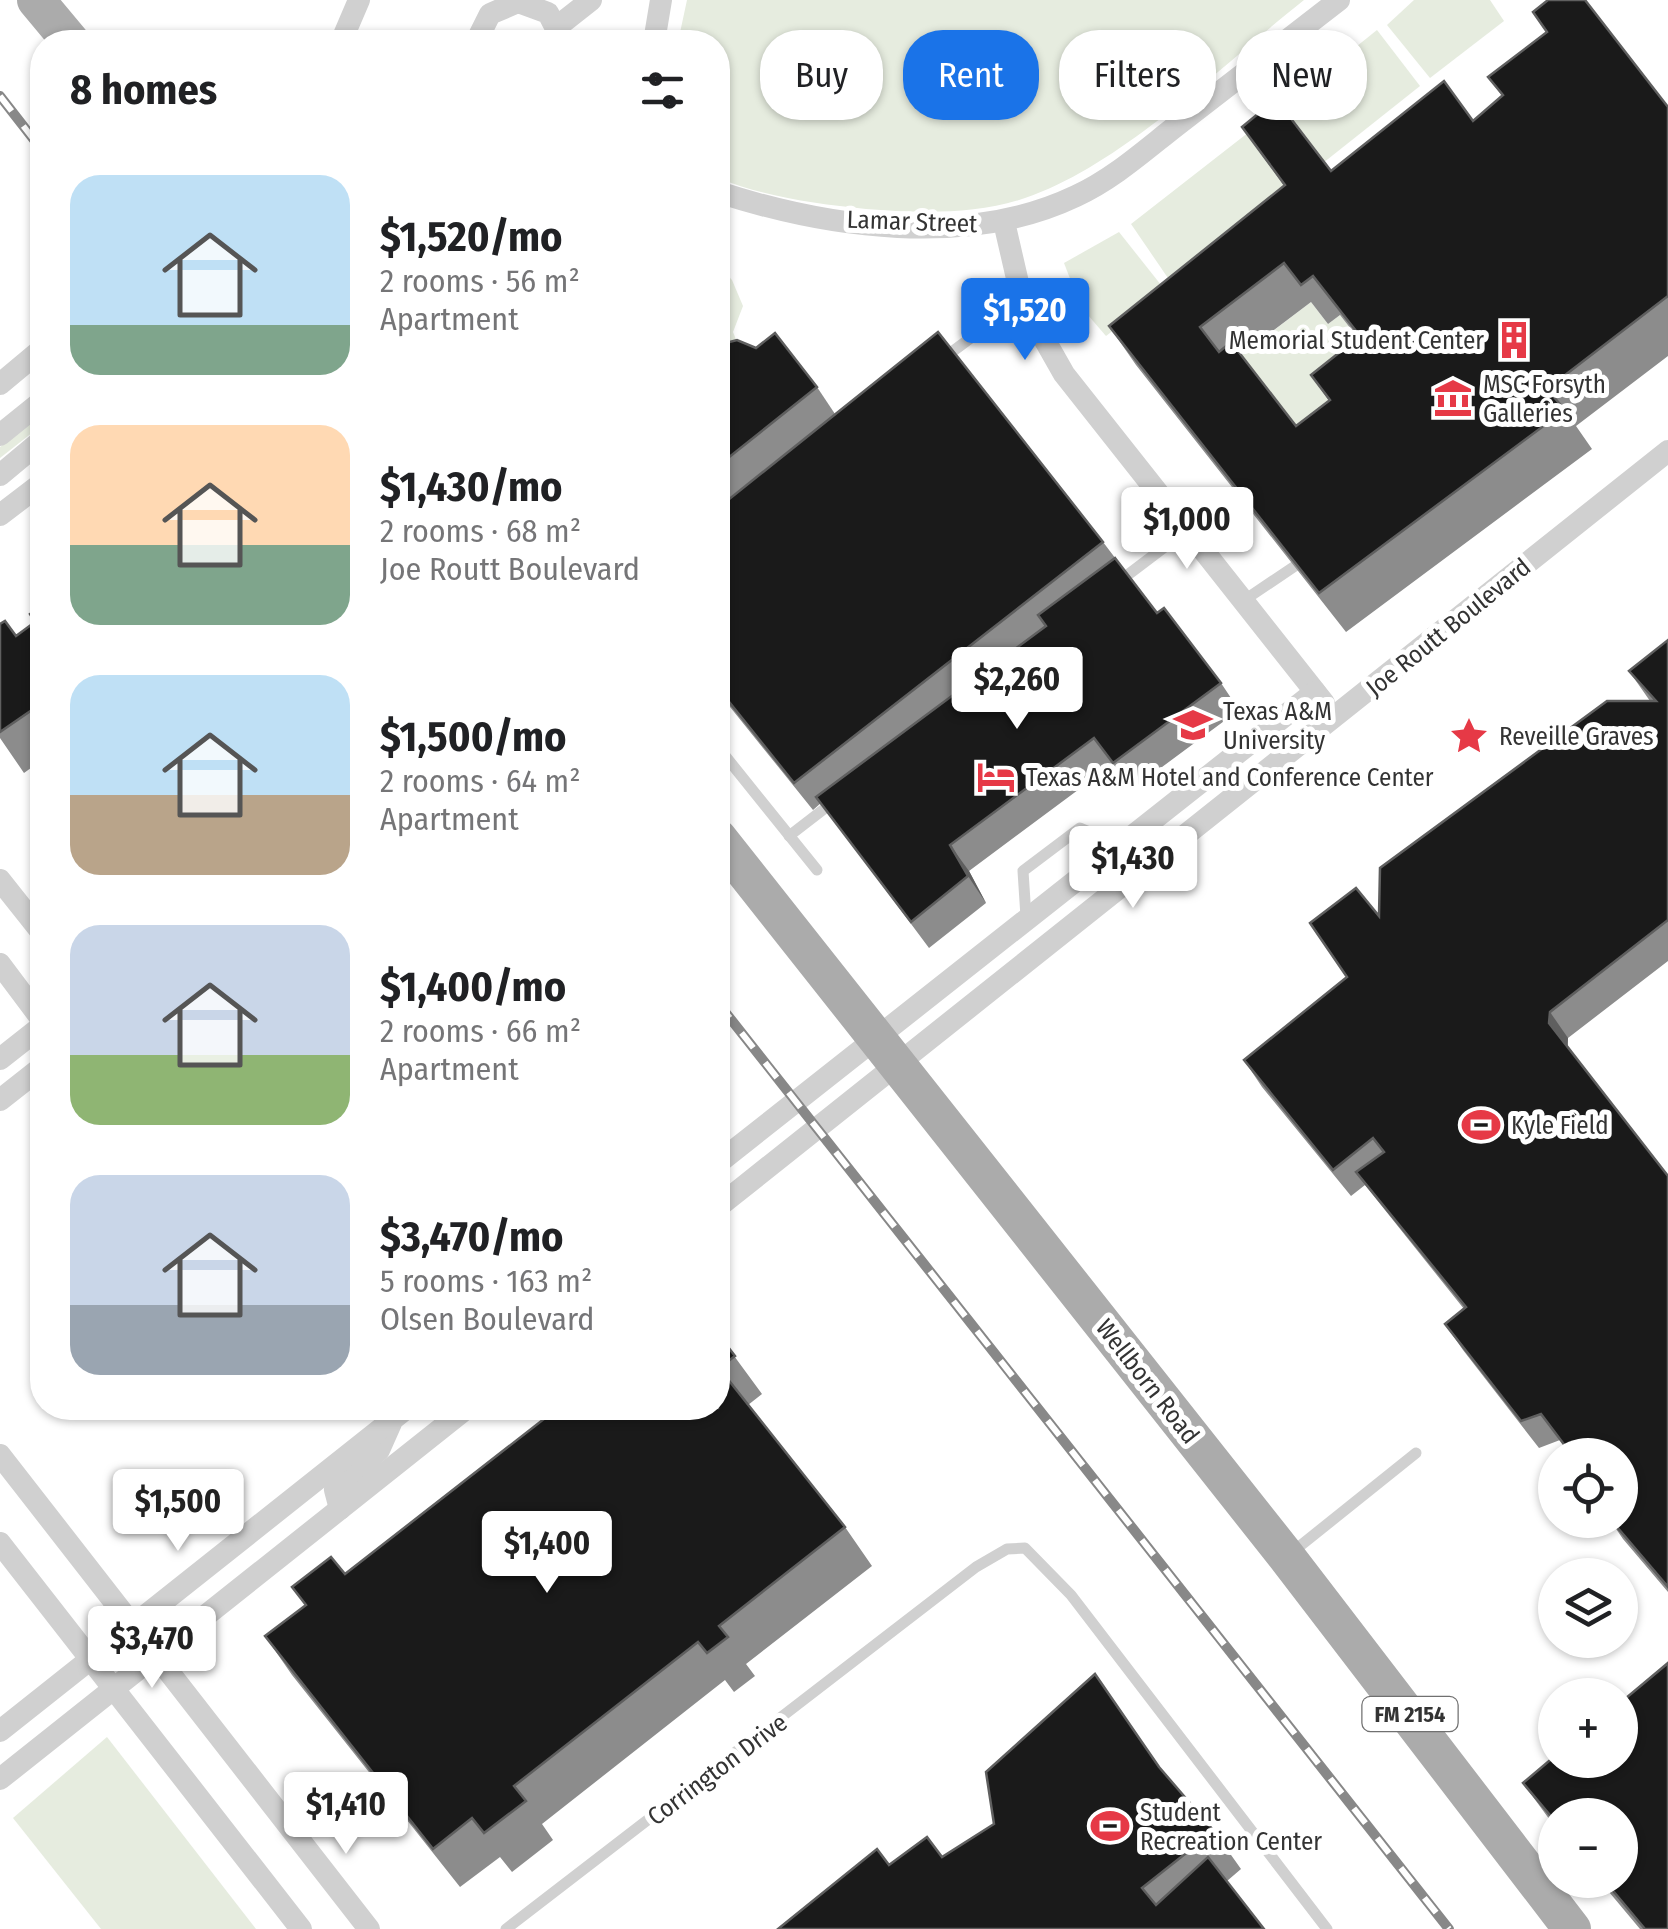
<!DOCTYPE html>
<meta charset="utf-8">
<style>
:root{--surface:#fff;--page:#f6f6f6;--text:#202124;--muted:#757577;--accent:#1a73e8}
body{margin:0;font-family:"Fira Sans Condensed",sans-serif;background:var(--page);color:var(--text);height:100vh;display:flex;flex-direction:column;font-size:38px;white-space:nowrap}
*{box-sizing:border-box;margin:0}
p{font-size:32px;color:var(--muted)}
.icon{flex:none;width:55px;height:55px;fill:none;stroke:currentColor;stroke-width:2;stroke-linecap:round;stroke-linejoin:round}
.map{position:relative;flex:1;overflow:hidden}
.sheet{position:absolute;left:30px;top:30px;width:700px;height:1390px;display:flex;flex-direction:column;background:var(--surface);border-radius:40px;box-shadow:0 2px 8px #0004}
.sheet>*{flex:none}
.banner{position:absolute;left:760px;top:30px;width:758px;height:90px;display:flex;gap:20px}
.fabs{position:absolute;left:1538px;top:1438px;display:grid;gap:20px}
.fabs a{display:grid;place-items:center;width:100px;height:100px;border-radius:50%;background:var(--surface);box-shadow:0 2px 8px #0004;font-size:50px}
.price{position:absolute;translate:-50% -85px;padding:0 22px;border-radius:10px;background:#fff;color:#222;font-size:32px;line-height:65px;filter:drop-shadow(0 2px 5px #0008)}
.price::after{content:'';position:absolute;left:50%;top:60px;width:30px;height:22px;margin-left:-15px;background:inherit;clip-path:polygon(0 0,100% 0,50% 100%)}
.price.active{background:var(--accent);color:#fff}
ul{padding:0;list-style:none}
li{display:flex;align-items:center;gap:30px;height:250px;padding:0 40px}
li span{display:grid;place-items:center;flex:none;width:280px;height:200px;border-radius:30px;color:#555}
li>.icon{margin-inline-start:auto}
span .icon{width:120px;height:120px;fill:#fffc;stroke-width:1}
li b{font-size:42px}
h2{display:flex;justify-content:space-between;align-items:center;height:120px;padding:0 40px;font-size:42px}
.chip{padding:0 35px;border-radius:40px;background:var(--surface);box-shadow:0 2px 8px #0004;font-size:35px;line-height:90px}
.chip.active{background:var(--accent);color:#fff}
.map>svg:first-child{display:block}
.green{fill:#e6ecdf}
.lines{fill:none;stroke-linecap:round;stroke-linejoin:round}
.service{stroke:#d0d0d0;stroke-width:11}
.minor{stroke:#d0d0d0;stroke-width:22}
.primary{stroke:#ababab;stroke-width:38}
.rail-casing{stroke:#888;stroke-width:10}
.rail{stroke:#fff;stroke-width:6;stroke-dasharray:19;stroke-linecap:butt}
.wall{fill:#8c8c8c;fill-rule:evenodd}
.shaded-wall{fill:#5f5f5f}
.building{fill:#1a1a1a;stroke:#5f5f5f;stroke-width:2.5;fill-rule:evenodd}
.labels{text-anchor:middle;stroke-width:10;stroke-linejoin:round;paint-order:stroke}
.shield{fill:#fff;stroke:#707070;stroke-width:2.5}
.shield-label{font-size:22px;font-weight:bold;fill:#333}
.street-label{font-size:25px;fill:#333;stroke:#fff}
.poi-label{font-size:25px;fill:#333;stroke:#fff;text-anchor:start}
</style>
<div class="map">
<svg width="1668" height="1929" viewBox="0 0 1668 1929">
<rect width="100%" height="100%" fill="#fff"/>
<g class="green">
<path d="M687,0H1304C1223,64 1122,165 1025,198C976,215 917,213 866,209C816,204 765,197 718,178V42H678Z"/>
<path d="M1414,0H1490L1504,21L1430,78L1387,25Z"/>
<path d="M1377,30L1420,86L1323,163L1280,108Z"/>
<path d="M1249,132L1292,189L1170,281L1131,224Z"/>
<path d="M1119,232L1165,290L1106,336L1081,307L1064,263Z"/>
<path d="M718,265L732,280L743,306L733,332L737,342L718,355Z"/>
<path d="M1311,302L1328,324L1340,315L1388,375L1323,464L1227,366Z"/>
<path d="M42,409V425L0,458V447Z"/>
<path d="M107,1737L256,1929H101L13,1818Z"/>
</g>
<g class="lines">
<g class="service">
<path d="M941,360L1022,300"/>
<path d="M1117,583L1187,530"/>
<path d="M1243,601L1295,566"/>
<path d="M718,747L817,870"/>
<path d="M789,836L837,799"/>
<path d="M1026,917L1023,871L1080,828L1120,845"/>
<path d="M1290,1554L1416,1453"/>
<path d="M506,1929L976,1567L1007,1549L1025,1548L1071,1595L1327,1929"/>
</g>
<g class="minor">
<path d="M558,26L591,0"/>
<path d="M341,42L359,0"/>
<path d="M476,42L490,14L518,2L548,13L563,42"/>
<path d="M654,42L661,0"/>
<path d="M718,192C829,228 967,248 1076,196C1113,179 1144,151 1176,126C1230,84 1285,42 1339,0"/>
<path d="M1004,222L1022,300L1064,374L1324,703"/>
<path d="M0,384L42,349"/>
<path d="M0,435L42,401"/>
<path d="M0,475L42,440"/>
<path d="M0,515L42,483"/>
<path d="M0,880L42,933"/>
<path d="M0,964L42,1020"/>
<path d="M0,1059L42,1026"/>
<path d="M0,1100L42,1067"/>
<path d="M718,1163L1315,692"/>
<path d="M718,1207L1668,451"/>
<path d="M0,1455L369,1929"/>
<path d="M340,1509L335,1490L379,1450L391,1423"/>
<path d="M0,1543L301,1929"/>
<path d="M0,1731L407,1408"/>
<path d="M0,1779L467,1408"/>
</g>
<g class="primary">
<path d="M36,0L71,42"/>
<path d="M718,838L1286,1556L1572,1929"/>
</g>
<g class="rail-casing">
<g id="rail">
<path d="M0,96L42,150"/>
<path d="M718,1003L1449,1929"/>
</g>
</g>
<use href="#rail" class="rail"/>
</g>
<g class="wall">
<path d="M1488,77L1668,107V356L1576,426L1592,449L1346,632L1136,365L1109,326L1284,186L1242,127L1331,171L1473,121L1502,96ZM1311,302L1328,324L1340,315L1358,338L1311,375L1329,401L1296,426L1241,355Z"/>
<path d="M718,345L817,387L835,414L718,507Z"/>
<path d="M718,508L1103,542L1157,613L1221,683L1239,710L1131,790L1113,764L969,871L986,903L929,948L821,803L813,810L718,692Z"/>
<path d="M42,605V760L24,773L0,738V624L16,636L35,622Z"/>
<path d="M1668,640V961L1568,1038V1047L1668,1176V1592L1623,1539L1610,1520H1620V1455H1571L1560,1440L1539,1448L1463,1350L1445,1324L1464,1309L1365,1185L1351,1196L1262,1087L1244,1060L1347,977L1379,916L1650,701L1629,671Z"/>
<path d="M718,1334L762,1394L748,1405L845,1527L872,1566L746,1664L755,1676L734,1692L725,1680L542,1824L553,1840L512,1872L500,1857L460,1887L292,1675L265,1636L305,1605L292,1587L345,1574Z"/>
<path d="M1668,1663V1929H1640L1599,1880H1620V1815H1555V1827L1523,1783L1555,1756V1760H1620V1703Z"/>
<path d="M1162,1770L1214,1831L1241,1869L1227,1881L1264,1929L889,1865L942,1857Z"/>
</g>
<g class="shaded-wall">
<path d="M950,845L969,871L986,903L968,876Z"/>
<path d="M1550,1012L1568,1038L1567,1050L1549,1023Z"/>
</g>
<g class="building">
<path d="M1548,0H1585L1668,107V296L1547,389L1565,410L1319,593L1109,326L1285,185L1242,127L1276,99L1331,171L1444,81L1473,121L1503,95L1488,77L1547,32L1533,12ZM1284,263L1301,285L1313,276L1360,336L1311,375L1330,400L1296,426L1231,342L1219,352L1200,327Z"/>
<path d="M938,332L1103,542L794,783L718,688V508Z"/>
<path d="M775,333L817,387L718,466V345L737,340L756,348Z"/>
<path d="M1115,558L1157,613L1164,608L1221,683L1113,763L1094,738L950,845L968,876L911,922L816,797L1046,626L1038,615Z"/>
<path d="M42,605V703L0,732V624L5,621L16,636L35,622L30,614Z"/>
<path d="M1668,640V920L1550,1012L1549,1023L1668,1176V1587L1611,1520H1620V1502L1628,1497L1621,1488L1620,1489V1455H1572L1541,1414L1521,1421L1445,1324L1466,1307L1356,1172L1384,1152L1373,1138L1333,1170L1244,1060L1347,977L1310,923L1356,888L1379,916L1380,868L1607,701H1656L1629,671Z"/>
<path d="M718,1334L735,1356L719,1368L845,1527L719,1626L728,1637L707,1653L698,1642L514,1786L526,1801L484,1833L472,1818L433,1849L265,1636L306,1605L292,1587L331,1557L345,1574L558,1408H718Z"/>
<path d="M1668,1663V1929H1645L1604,1880H1620V1815H1555V1821L1523,1783L1555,1756V1760H1620V1703Z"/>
<path d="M1095,1674L1159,1767L1214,1831L1142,1888L1156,1905L1208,1857L1264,1929H778L877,1849L889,1865L927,1837L942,1857L994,1824L986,1772Z"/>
</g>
<defs>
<g id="building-bare" transform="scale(3)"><path d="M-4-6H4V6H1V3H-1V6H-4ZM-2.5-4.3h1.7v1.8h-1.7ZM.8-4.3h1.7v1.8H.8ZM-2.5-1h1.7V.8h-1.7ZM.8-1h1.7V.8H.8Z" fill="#e63946" stroke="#fff" stroke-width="2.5" paint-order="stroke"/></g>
<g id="museum-bare" transform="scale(3)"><path d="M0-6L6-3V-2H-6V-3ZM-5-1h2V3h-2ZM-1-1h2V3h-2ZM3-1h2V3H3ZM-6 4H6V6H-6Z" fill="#e63946" stroke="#fff" stroke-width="2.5" paint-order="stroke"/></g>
<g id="university-bare" transform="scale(3)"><path d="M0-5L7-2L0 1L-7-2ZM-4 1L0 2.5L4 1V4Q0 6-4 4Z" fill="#e63946" stroke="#fff" stroke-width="2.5" paint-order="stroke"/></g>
<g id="sight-bare" transform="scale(3)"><path d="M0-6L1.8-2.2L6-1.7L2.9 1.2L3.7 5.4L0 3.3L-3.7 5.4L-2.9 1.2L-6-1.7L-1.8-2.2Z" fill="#e63946" stroke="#fff" stroke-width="2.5" paint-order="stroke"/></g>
<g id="hotel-bare" transform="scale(3)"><path d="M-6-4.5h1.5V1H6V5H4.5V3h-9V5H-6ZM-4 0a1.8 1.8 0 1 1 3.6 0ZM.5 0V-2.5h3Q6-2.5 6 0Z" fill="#e63946" stroke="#fff" stroke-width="2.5" paint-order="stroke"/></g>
<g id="stadium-bare" transform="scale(3)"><path d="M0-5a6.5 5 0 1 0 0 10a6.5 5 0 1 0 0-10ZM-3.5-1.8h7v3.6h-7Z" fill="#e63946" stroke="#fff" stroke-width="2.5" paint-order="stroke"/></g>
</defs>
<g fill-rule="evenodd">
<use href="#building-bare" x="1514" y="340"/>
<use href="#museum-bare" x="1453" y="398"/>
<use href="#university-bare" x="1193" y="725"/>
<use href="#sight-bare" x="1469" y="736"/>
<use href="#hotel-bare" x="996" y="777"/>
<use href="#stadium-bare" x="1481" y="1125"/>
<use href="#stadium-bare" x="1110" y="1826"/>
</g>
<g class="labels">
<rect class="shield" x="1362.5" y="1697" width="95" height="34" rx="8"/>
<g class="shield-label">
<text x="1410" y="1722">FM 2154</text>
</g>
<g class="street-label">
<text transform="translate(912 221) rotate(2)" y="9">Lamar Street</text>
<text transform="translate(1448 627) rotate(-39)" y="9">Joe Routt Boulevard</text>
<text transform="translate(1148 1381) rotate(52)" y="9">Wellborn Road</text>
<text transform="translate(717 1769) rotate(-37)" y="9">Corrington Drive</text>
</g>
<g class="poi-label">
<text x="1484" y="349" text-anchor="end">Memorial Student Center</text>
<text x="1483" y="393">MSC Forsyth<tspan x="1483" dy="29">Galleries</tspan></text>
<text x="1223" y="720">Texas A&amp;M<tspan x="1223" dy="29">University</tspan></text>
<text x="1499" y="745">Reveille Graves</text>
<text x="1026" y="786">Texas A&amp;M Hotel and Conference Center</text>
<text x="1511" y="1134">Kyle Field</text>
<text x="1140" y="1821">Student<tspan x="1140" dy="29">Recreation Center</tspan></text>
</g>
</g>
</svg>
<div class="fabs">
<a><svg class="icon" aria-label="locate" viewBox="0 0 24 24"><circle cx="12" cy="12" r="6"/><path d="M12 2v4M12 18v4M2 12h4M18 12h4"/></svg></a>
<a><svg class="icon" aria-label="layers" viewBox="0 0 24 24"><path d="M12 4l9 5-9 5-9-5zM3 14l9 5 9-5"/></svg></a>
<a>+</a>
<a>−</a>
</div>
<b class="price active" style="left:1025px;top:363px">$1,520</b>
<b class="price" style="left:1187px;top:572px">$1,000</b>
<b class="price" style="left:1017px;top:732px">$2,260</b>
<b class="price" style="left:1133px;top:911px">$1,430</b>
<b class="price" style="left:178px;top:1554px">$1,500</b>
<b class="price" style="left:547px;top:1596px">$1,400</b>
<b class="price" style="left:152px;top:1691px">$3,470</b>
<b class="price" style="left:346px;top:1857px">$1,410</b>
<div class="banner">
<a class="chip">Buy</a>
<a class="chip active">Rent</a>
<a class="chip">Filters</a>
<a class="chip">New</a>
</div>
<section class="sheet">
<h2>8 homes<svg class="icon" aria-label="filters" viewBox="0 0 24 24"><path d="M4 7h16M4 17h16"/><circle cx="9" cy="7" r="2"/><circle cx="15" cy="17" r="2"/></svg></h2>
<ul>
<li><span style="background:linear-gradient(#bfe0f5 75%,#7fa58c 0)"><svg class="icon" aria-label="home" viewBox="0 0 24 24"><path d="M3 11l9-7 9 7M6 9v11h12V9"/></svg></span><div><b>$1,520/mo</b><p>2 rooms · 56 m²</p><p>Apartment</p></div></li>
<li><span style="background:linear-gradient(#ffd9b3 60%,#7fa58c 0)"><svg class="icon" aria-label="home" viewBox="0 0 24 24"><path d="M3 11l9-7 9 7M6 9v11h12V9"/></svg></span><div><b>$1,430/mo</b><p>2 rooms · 68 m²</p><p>Joe Routt Boulevard</p></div></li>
<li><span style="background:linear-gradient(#bfe0f5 60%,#b9a48a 0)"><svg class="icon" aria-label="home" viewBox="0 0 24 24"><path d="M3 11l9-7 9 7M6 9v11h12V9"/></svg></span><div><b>$1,500/mo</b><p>2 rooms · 64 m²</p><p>Apartment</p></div></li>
<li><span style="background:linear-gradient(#c9d6e8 65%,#8fb573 0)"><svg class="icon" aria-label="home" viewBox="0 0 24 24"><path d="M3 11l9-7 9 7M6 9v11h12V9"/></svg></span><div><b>$1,400/mo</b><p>2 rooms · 66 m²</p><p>Apartment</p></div></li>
<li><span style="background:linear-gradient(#c9d6e8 65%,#9aa5b1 0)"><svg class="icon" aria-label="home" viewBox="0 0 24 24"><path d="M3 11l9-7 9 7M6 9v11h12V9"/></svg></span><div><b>$3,470/mo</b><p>5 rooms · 163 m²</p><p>Olsen Boulevard</p></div></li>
</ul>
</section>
</div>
